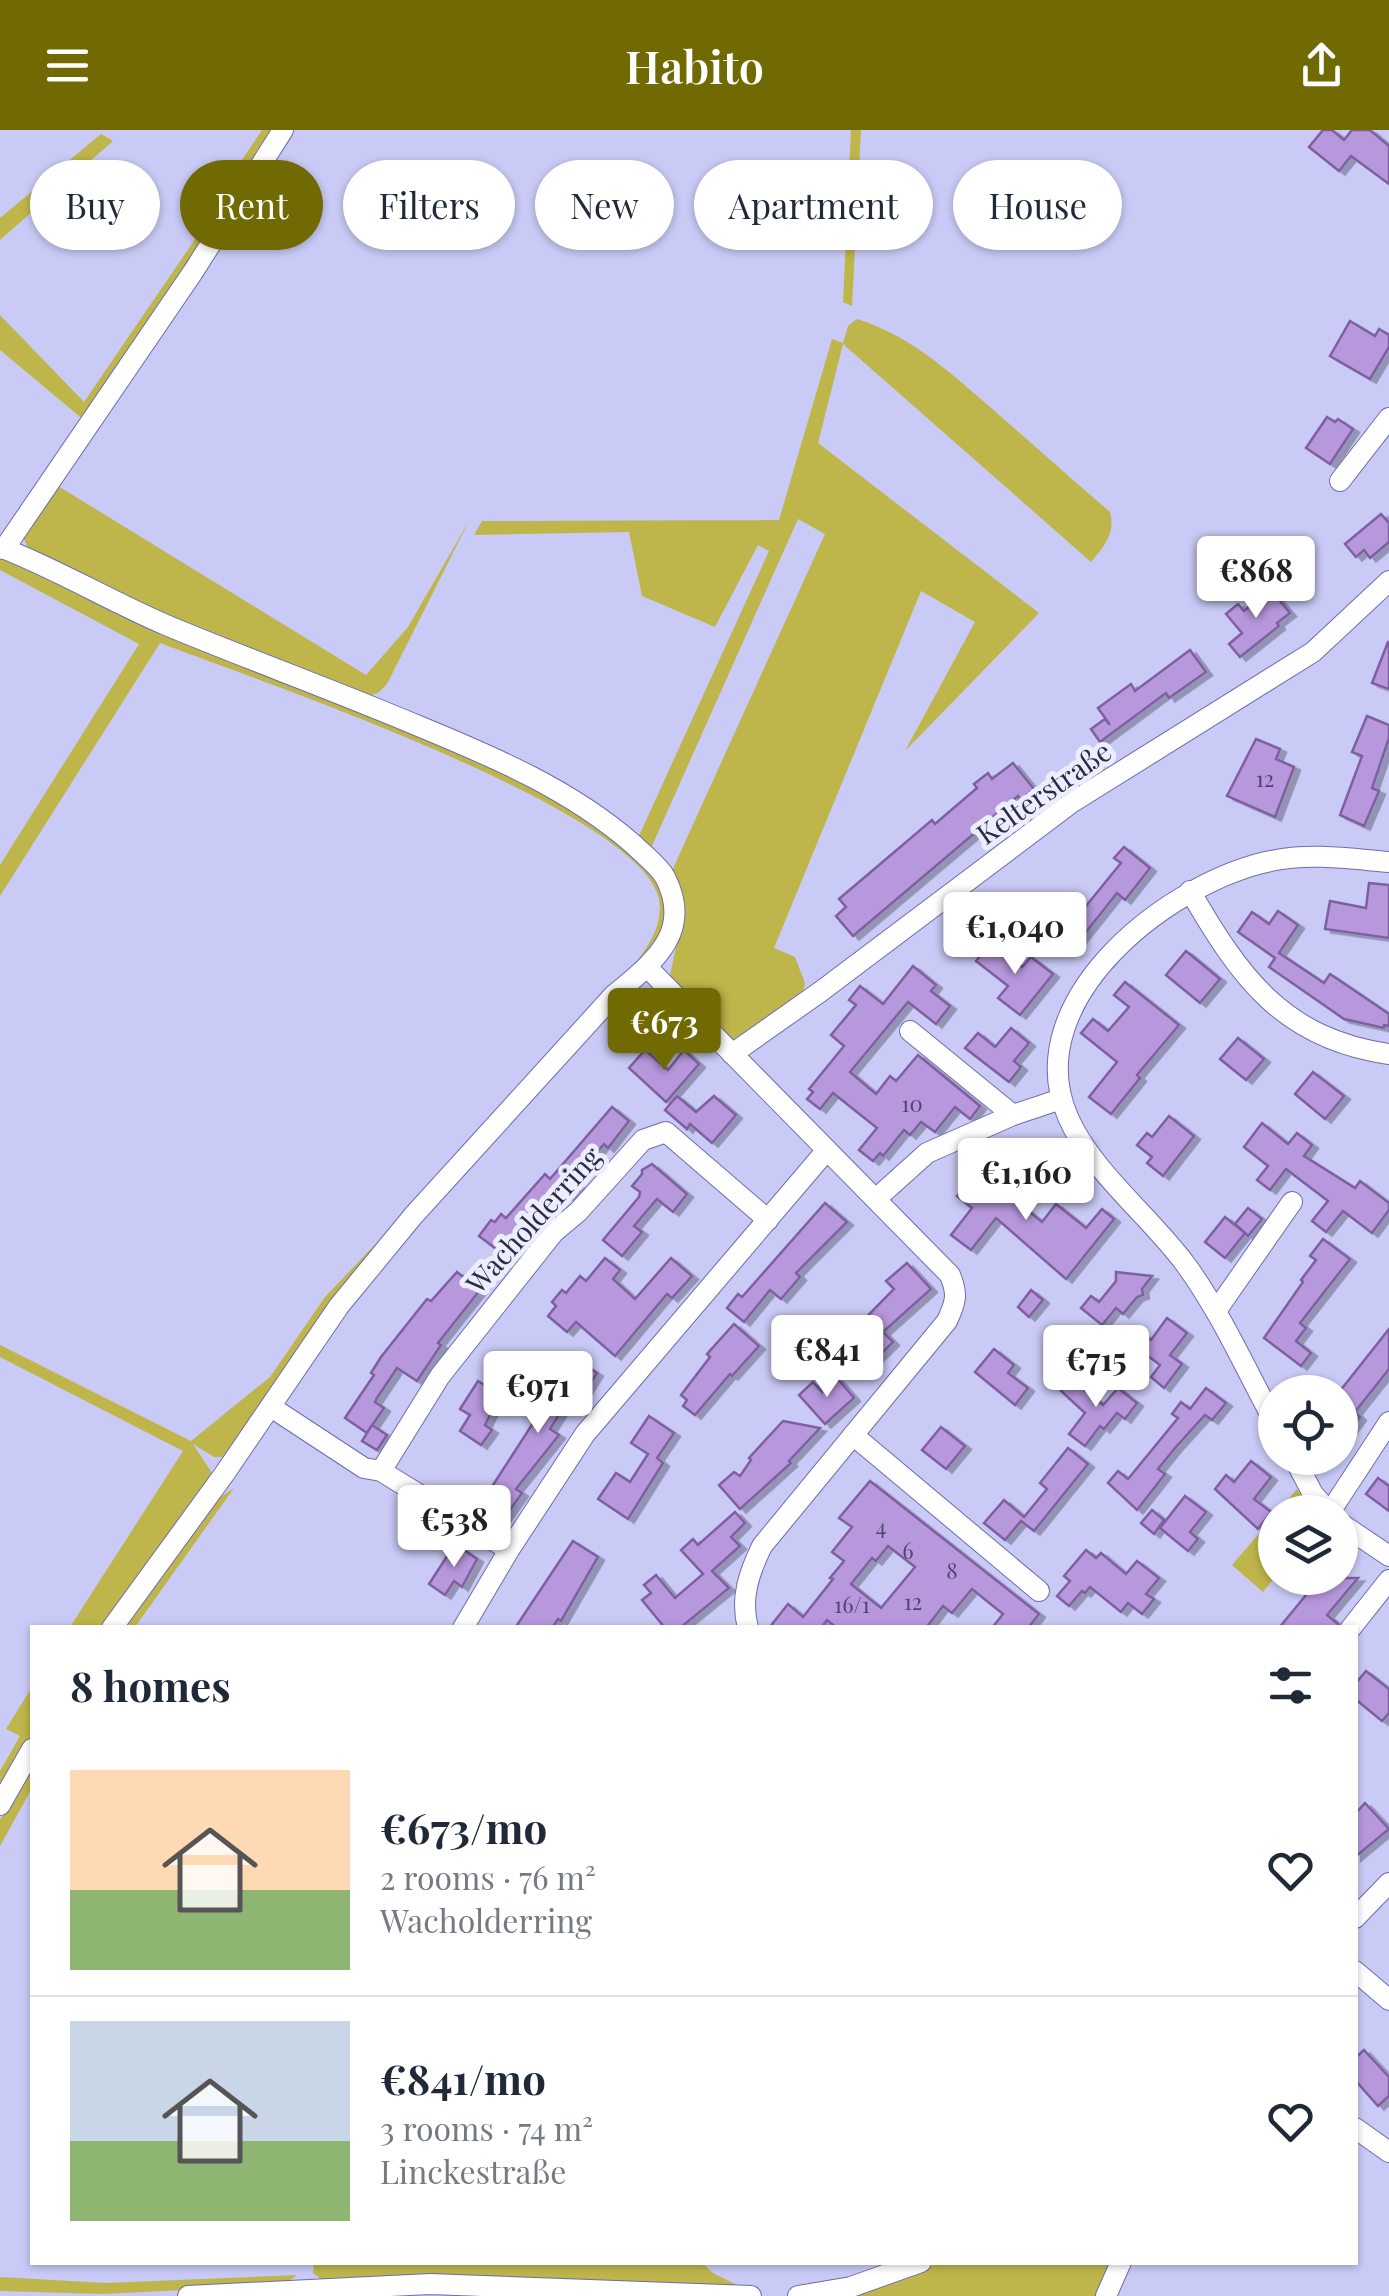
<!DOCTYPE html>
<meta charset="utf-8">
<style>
:root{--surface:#fff;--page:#f2f2f3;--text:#1f2937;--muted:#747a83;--line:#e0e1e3;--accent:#716a03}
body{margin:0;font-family:"Playfair Display",serif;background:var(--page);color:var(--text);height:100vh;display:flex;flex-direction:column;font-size:38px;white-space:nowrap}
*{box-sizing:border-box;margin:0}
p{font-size:32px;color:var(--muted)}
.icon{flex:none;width:55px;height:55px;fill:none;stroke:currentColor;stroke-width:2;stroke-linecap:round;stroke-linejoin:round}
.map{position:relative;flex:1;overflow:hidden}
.panel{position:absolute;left:30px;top:1495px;width:1328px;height:640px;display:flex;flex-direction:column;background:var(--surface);border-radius:0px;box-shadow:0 2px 8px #0004}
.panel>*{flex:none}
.banner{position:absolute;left:30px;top:30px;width:1330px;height:90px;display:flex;gap:20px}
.tools{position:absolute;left:1258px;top:1245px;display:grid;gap:20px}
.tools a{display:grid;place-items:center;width:100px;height:100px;border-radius:50%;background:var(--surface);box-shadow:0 2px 8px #0004;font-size:50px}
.price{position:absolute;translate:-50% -85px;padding:0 22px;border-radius:10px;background:#fff;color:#222;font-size:32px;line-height:65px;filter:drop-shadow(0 2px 5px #0008)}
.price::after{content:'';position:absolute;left:50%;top:60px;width:30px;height:22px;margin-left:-15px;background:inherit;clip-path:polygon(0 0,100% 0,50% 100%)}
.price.active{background:var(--accent);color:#fff}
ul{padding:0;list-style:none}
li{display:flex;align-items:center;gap:30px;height:250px;padding:0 40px}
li+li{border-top:2px solid var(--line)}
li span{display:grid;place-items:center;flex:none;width:280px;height:200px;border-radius:0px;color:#555}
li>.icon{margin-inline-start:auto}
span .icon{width:120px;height:120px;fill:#fffc;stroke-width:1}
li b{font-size:42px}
h2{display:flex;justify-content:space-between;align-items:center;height:120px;padding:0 40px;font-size:42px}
.chip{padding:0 35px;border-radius:45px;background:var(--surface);box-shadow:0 2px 8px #0004;font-size:35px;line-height:90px}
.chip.active{background:var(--accent);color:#fff}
header{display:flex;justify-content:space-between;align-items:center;height:130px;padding:0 40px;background:var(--accent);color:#fff;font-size:45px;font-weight:600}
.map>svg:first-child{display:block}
.green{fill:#beb64b}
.building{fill:#b798dd;stroke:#7e60a0;stroke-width:2.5;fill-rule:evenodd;filter:url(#shadow)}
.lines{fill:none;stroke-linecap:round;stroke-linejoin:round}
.street-casing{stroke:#6e6baf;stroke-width:22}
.street{stroke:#fff;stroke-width:20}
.labels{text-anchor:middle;stroke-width:10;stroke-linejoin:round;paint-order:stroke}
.number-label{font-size:22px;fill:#4f466d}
.street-label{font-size:28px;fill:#2c2b48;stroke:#edeefd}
</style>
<header><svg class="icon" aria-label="menu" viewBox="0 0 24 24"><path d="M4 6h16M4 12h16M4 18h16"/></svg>Habito<svg class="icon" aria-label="share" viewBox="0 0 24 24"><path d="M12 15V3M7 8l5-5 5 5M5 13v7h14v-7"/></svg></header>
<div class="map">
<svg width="1389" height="2166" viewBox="0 0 1389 2166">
<defs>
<filter id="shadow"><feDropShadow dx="6" dy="3.5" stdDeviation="0" flood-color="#0004"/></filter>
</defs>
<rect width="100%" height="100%" fill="#c9caf6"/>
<g class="green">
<path d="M262,0H276L242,53L231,46Z"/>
<path d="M851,0H861L852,176L843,172Z"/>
<path d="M101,4L113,11L0,110V88Z"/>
<path d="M228,61L232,71L85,291L0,220V185L84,272Z"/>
<path d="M857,189C914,207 954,246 998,284C1036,317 1073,350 1110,382C1116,403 1104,417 1091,432L843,214L818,313L1039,483L905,621L975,492L921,461L774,818L795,827L805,853L803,863L733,916L669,850L682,788L671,743L825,404L798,389L651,718L638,708L769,421L758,415L715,497L642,466L629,402L474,405L482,391L779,390L832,209L843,213L848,196Z"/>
<path d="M58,356L366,545L408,497L469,391L387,554L378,563L364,567L158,484L30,422L23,407Z"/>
<path d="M0,424L476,626L602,695L657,747L666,768L667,788L660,810L607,866C628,840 666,807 659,769C640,679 251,548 160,513L0,766V735L139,514L0,440Z"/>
<path d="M402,1086L228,1327H214L193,1314L214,1346L104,1497H70L183,1321L0,1227V1215L191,1311L270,1247L325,1167Z"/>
<path d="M234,1358L135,1497L122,1498L216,1370Z"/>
<path d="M1297,1359L1312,1382H1277Z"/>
<path d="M1275,1385V1447L1263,1462L1232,1435Z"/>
<path d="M32,1557V1606L0,1661V1641L20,1606L6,1599Z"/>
<path d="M32,1634V1658L0,1716V1690Z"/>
<path d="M314,2132H701L713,2143L749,2161L325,2152L313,2143Z"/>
<path d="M940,2133H1116L1102,2166H850Z"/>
<path d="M297,2145L284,2155L103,2164L0,2161V2147L106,2153Z"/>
</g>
<g class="building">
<path d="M1323,0H1332L1344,10L1352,0H1370L1389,16V54L1351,26L1339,41L1309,17Z"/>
<path d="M1350,191L1375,206L1379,199L1389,205V217L1370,249L1330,226Z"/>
<path d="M1327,287L1335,292L1338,289L1353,299L1330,334L1306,318Z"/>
<path d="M1381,384L1389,393V412L1370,428L1364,420L1356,427L1345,414Z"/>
<path d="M1270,459L1290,483L1277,493L1279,496L1240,527L1229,514L1242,503L1226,484L1238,474L1244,481Z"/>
<path d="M1388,512H1389V559L1372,553Z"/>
<path d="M1190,520L1206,542L1169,568L1166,563L1100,612L1091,599L1105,589L1110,595L1098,578L1131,554L1135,561Z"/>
<path d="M1367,586L1389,595V608L1372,658L1379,661L1364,696L1340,685L1362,626L1352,622Z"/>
<path d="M1256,609L1280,619L1276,629L1294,637L1275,687L1227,666Z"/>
<path d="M1013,633L1034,659L1021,670L1018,666L989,690L992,694L979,705L976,702L853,806L836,786L846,777L839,769L932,690L935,694L977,658L974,654L988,643L992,649Z"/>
<path d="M1124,717L1150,738L1125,770L1117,763L1071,821L1049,804L1078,769L1086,776L1121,733L1114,728Z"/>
<path d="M1369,753L1389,755V808L1325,799L1330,771L1366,778Z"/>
<path d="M1278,781L1298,795L1279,823L1324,853L1330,844L1389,884V896L1384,895V898L1344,889L1269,837L1275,828L1238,802L1252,782L1269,794Z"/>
<path d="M991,812L1022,837L1031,827L1053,844L1020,885L998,868L1008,856L976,831Z"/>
<path d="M1186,821L1220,849L1200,873L1166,845Z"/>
<path d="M913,836L936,855L931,861L950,876L936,894L908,872L850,942L876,964L890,946L896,951L918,925L980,976L970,989L955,977L935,1002L921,992L910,1005L904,1000L883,1026L880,1023L873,1031L859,1020L877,998L833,963L820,979L807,969L813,962L809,959L844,916L831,905L856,875L849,870L860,856L883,874Z"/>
<path d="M1125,852L1179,895L1137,945L1140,948L1111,984L1089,967L1117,932L1081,903L1093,889L1108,901L1129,877L1114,865Z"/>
<path d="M1011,898L1029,913L1014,931L1021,937L1009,952L965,918L978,903L995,917Z"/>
<path d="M1238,908L1264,929L1246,950L1220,929Z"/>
<path d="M645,920L668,940L684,920L699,934L666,972L629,938Z"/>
<path d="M1313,942L1344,966L1325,989L1295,964Z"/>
<path d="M677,966L696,982L714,966L736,985L712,1013L690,994L687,999L665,980Z"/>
<path d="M612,977L629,991L608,1018L604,1014L581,1041L584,1044L576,1053L578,1055L568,1067L565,1064L556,1074L552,1071L536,1088L534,1086L504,1125L479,1106L491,1090L495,1092L501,1084L506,1088L545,1044L550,1049Z"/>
<path d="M1169,986L1194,1006L1163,1046L1147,1033L1152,1027L1137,1015L1147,1003L1152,1007Z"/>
<path d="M1262,993L1288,1014L1297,1003L1312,1015L1304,1026L1355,1058L1360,1051L1389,1073V1080L1372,1103L1343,1081L1326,1102L1312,1091L1328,1071L1286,1039L1270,1060L1257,1050L1268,1036L1244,1017Z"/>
<path d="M987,1032L1014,1053L1006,1063L1042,1092L1056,1074L1086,1098L1102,1079L1114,1089L1066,1149L996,1088L971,1120L951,1105L972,1078L957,1066Z"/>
<path d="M652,1034L687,1064L673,1082L657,1069L634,1096L642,1102L622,1126L603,1110L639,1067L640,1062L632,1056L642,1044V1040Z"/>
<path d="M825,1073L847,1092L796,1143L800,1147L781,1169L770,1160L744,1192L727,1178L738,1164L742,1167Z"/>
<path d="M1248,1078L1262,1089L1248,1106L1235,1094Z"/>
<path d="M1225,1087L1245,1103L1225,1128L1205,1112Z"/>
<path d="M1323,1109L1350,1129L1300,1193L1306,1198L1296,1211L1311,1223L1301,1236L1264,1208L1303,1152L1301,1150L1316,1130L1310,1126Z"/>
<path d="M605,1128L620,1140L613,1149L635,1169L671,1128L692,1146L672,1168L667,1164L615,1226L576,1192L567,1202L548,1186L556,1176L552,1172L562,1160L566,1163L580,1146L586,1151Z"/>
<path d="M907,1133L931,1159L883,1202L893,1212L862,1243L838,1216L894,1159L886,1151Z"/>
<path d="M457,1142L480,1160L438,1213L441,1215L417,1251L397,1238L377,1268L375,1272L384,1278L367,1303L345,1288L374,1245L371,1243L381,1227L427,1169L431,1171Z"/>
<path d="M1116,1142L1152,1146L1142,1159L1143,1165L1137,1167L1123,1184L1116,1178L1102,1195L1081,1178L1091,1166L1099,1172L1116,1151Z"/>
<path d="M1031,1160L1043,1170L1029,1187L1018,1177Z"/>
<path d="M1167,1188L1187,1203L1170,1225L1182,1234L1164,1258L1151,1247L1160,1235L1132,1214L1141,1202L1151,1210Z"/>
<path d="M734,1194L759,1216L732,1246L730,1244L695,1285L683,1276L687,1270L681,1265L710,1227L707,1224Z"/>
<path d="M1389,1199V1239L1355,1282L1360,1287L1340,1314V1261Z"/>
<path d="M1059,1216L1068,1223L1071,1219L1090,1235L1078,1250L1049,1228Z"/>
<path d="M994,1219L1014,1235L1008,1243L1028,1258L1015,1275L975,1242Z"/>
<path d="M569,1225L597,1243L581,1268L573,1262L550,1299L559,1305L516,1359L522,1363L505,1387L482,1372L559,1253L553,1250Z"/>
<path d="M837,1248L854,1268L825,1294L799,1265L813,1252L822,1262Z"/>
<path d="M1071,1249L1103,1275L1118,1258L1137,1273L1125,1289L1117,1283L1104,1299L1100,1296L1085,1316L1069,1304L1085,1283L1061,1261Z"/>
<path d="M478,1251L500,1265L485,1295L492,1300L481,1315L460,1301L470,1285L460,1279Z"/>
<path d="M1206,1258L1226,1273L1212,1290L1205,1285L1175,1318L1158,1339L1165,1344L1137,1380L1108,1353L1118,1341L1128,1349L1178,1288L1172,1284L1181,1272L1190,1279Z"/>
<path d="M649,1286L674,1303L657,1328L663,1333L628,1389L598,1369L616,1343L630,1352L648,1324L631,1313Z"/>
<path d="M783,1291L820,1298L789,1331L791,1333L740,1379L719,1355L734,1342L740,1346L751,1330L749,1328Z"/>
<path d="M372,1295L387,1305L377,1320L362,1311Z"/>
<path d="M941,1297L965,1316L946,1339L922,1320Z"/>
<path d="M1068,1318L1088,1334L1034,1401L1021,1391L1005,1410L984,1393L1004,1370L1024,1387L1047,1359L1040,1353Z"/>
<path d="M1251,1331L1271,1347L1254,1369L1271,1382L1258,1399L1215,1359L1226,1345L1234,1352Z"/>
<path d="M1378,1348L1389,1356V1381L1366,1364Z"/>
<path d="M870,1351L1039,1484L1028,1498H992L1003,1484L972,1459L952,1483L943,1476L926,1498H837L827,1490L821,1498H769L788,1474L803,1487L833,1449L830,1448L844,1431L832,1422L852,1397L839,1388ZM888,1416L915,1437L881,1478L851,1454L872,1428L876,1431Z"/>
<path d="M1185,1366L1206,1382L1190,1402L1198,1409L1188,1421L1160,1398Z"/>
<path d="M1152,1380L1164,1390L1154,1404L1141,1393Z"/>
<path d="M735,1382L745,1393L731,1407L740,1416L712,1441L729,1458L680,1498H665L642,1470L651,1463L644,1455L656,1445L675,1468L703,1444L681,1420L693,1409L698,1415Z"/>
<path d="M573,1411L598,1427L561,1491L558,1489L552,1498H515Z"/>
<path d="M455,1414L477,1429L462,1457L454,1451L445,1465L429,1454Z"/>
<path d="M1086,1420L1096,1428L1101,1423L1126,1444L1137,1431L1159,1448L1146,1464L1154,1469L1142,1484L1128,1473L1121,1482L1090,1457L1085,1463L1082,1461L1069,1476L1057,1466L1070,1451L1064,1446Z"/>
<path d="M1320,1448H1358L1327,1485L1338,1494L1337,1498H1279Z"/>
<path d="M1366,1541L1389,1559V1583L1382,1591L1355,1569V1554Z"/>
<path d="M1365,1673L1389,1699L1355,1727V1684Z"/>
<path d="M1364,1920L1389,1947V1966L1378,1976L1355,1950V1928Z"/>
</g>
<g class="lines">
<g class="street-casing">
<g id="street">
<path d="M1340,351L1389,288"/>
<path d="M0,417C57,439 110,471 166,495C250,530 336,561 421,597C496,628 571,660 633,714C643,724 658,735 665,747C694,803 652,833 613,866L413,1086L339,1176L225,1343L112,1498"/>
<path d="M4,419L193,142L283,0"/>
<path d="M1190,761C1240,847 1283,909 1389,924"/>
<path d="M647,837L950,1145C958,1164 956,1172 947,1191L762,1416C749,1443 740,1468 748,1498"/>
<path d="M910,901L1013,985"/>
<path d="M732,924L820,862L1071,673L1313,522L1389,451"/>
<path d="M877,1068L927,1023L1013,985L1061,969"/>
<path d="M1216,1181L1292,1072"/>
<path d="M271,1277L364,1338L381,1341L509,1420L585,1304L826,1021"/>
<path d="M1275,1293C1246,1240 1221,1183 1186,1135C1150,1086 1091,1041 1068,987C1016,868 1174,748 1276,730C1313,723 1352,729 1389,732"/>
<path d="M853,1305L1039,1461"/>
<path d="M1294,1328L1313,1364L1329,1382"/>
<path d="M381,1341L440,1246L554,1102L578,1082L643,1010L666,1002L768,1090"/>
<path d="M1330,1382L1389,1292"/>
<path d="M1340,1393L1389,1426"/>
<path d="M463,1498L509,1420"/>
<path d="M1351,1498L1389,1450"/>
<path d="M0,1675L32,1619"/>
<path d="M1355,1788L1389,1753"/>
<path d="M1355,1841L1389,1870"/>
<path d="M1355,1998L1389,2022"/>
<path d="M188,2166L430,2154L751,2166"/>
<path d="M798,2166L851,2157L921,2132"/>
<path d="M1106,2166L1121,2132"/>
</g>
</g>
<use href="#street" class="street"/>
</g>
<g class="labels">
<g class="number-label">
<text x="1265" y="657">12</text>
<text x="912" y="982">10</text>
<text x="881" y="1405">4</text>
<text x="908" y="1429">6</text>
<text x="952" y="1449">8</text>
<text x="913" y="1480">12</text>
<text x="852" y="1483">16/1</text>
</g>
<g class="street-label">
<text transform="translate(1044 663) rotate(-35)" y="10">Kelterstraße</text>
<text transform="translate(534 1090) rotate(-48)" y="10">Wacholderring</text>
</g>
</g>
</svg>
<div class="tools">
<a><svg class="icon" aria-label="locate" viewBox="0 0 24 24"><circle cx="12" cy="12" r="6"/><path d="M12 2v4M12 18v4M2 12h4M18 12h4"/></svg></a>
<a><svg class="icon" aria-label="layers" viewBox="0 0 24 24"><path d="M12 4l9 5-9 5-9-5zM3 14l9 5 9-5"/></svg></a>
</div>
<b class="price" style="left:1256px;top:491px">€868</b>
<b class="price" style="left:1015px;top:847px">€1,040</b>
<b class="price active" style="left:664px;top:943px">€673</b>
<b class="price" style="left:1026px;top:1093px">€1,160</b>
<b class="price" style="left:827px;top:1270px">€841</b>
<b class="price" style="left:1096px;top:1280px">€715</b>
<b class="price" style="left:538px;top:1306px">€971</b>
<b class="price" style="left:454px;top:1440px">€538</b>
<div class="banner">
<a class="chip">Buy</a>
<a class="chip active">Rent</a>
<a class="chip">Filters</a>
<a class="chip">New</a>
<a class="chip">Apartment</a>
<a class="chip">House</a>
</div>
<section class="panel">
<h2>8 homes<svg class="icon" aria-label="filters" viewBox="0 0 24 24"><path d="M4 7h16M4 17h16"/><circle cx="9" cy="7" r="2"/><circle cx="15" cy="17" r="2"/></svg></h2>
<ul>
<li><span style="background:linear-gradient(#ffd9b3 60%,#8fb573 0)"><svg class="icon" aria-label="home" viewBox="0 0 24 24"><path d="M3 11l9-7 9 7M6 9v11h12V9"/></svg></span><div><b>€673/mo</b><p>2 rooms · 76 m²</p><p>Wacholderring</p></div><svg class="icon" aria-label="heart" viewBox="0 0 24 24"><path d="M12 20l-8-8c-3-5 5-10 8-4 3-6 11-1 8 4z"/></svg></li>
<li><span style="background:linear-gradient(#c9d6e8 60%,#8fb573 0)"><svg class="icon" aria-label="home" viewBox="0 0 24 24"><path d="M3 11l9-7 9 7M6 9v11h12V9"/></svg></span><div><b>€841/mo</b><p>3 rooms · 74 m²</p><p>Linckestraße</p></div><svg class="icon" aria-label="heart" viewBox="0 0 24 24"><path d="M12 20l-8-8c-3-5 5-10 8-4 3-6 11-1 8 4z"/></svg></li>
</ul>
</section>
</div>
